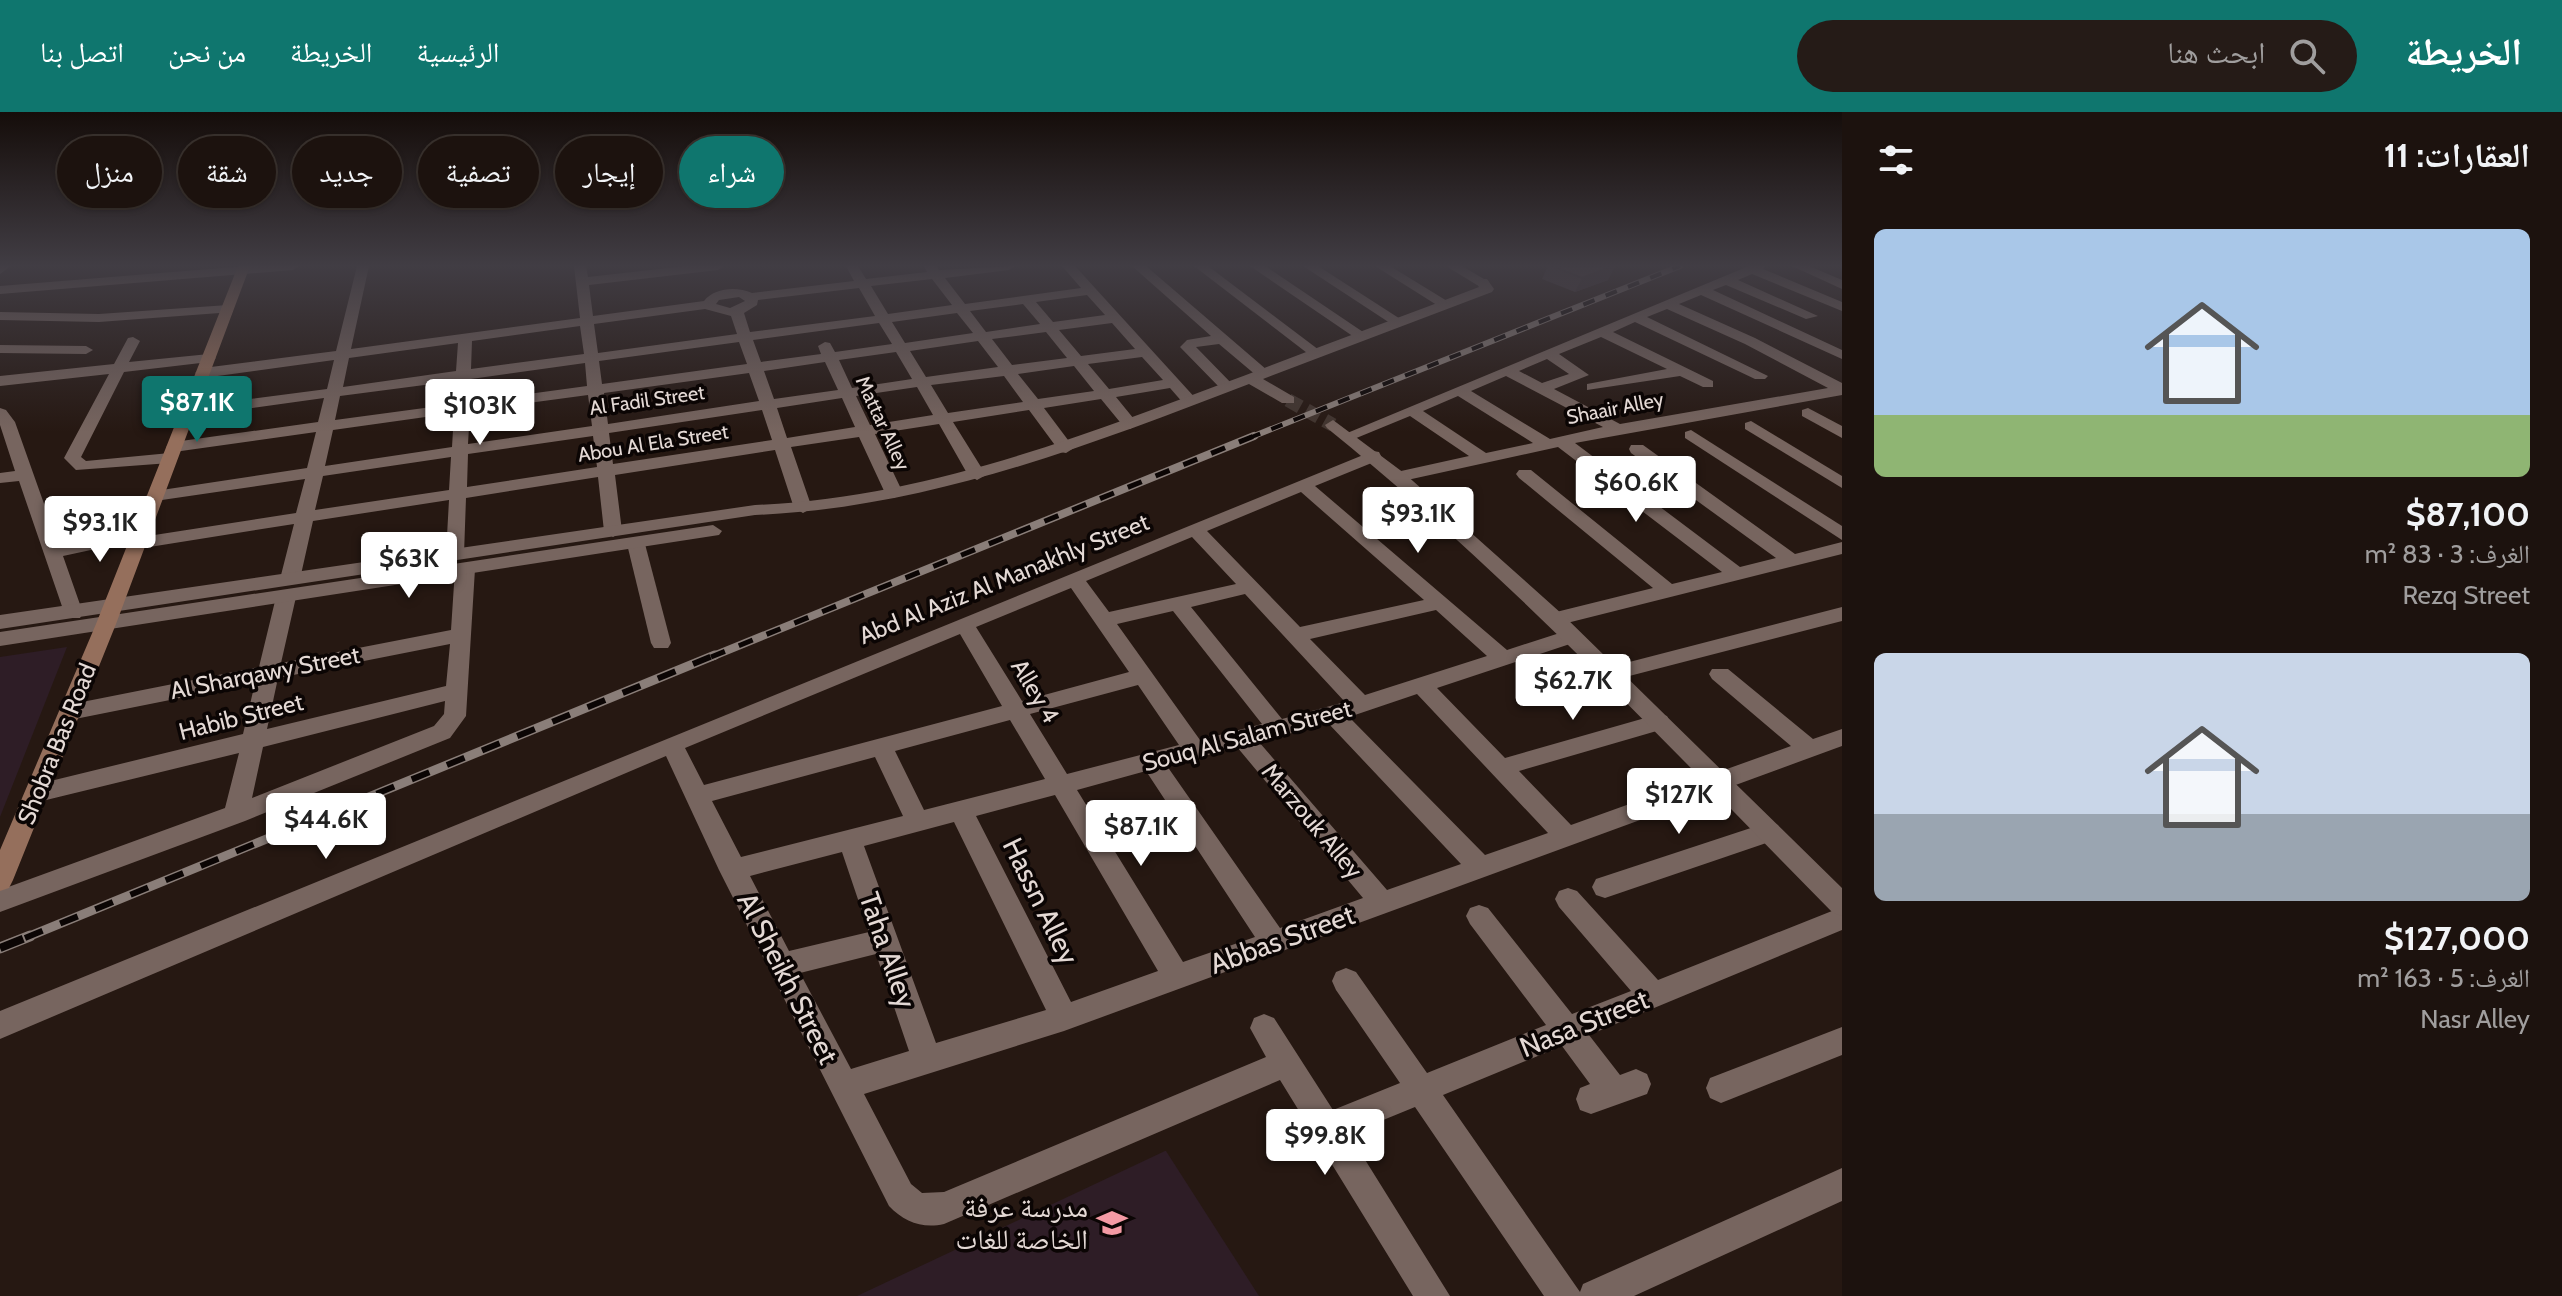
<!DOCTYPE html>
<html lang="ar">
<meta charset="utf-8">
<style>
:root{--surface:#1c120e;--page:#251b17;--text:#f1f3f6;--muted:#a09e9e;--line:#3a322e;--accent:#0f766e}
body{margin:0;font-family:Cabin,"Noto Naskh Arabic",sans-serif;background:var(--page);color:var(--text);direction:rtl;height:100vh;display:flex;flex-direction:column;font-size:30px;white-space:nowrap}
*{box-sizing:border-box;margin:0}
p{font-size:26px;color:var(--muted)}
.icon{flex:none;width:44px;height:44px;fill:none;stroke:currentColor;stroke-width:2;stroke-linecap:round;stroke-linejoin:round}
.map{position:relative;flex:1;overflow:hidden;direction:ltr}
.drawer{display:flex;flex-direction:column;background:var(--surface);width:720px}
.drawer>*{flex:none}
.top-card{position:absolute;left:24px;top:24px;width:760px;height:72px;direction:rtl;display:flex;gap:16px}
.price{position:absolute;translate:-50% -68px;padding:0 18px;border-radius:8px;background:#fff;color:#222;font-size:26px;line-height:52px;filter:drop-shadow(0 2px 4px #0008)}
.price::after{content:'';position:absolute;left:50%;top:48px;width:24px;height:18px;margin-left:-12px;background:inherit;clip-path:polygon(0 0,100% 0,50% 100%)}
.price.on{background:var(--accent);color:#fff}
ul{padding:0;list-style:none}
li{display:grid;align-content:center;gap:16px;height:424px;padding:0 32px}
li span{display:grid;place-items:center;height:248px;border-radius:12px;color:#555}
li>.icon{margin-inline-start:auto}
span .icon{width:144px;height:144px;fill:#fffc;stroke-width:1}
li b{font-size:34px}
h2{display:flex;justify-content:space-between;align-items:center;height:96px;padding:0 32px;font-size:34px}
.pill{padding:0 28px;border-radius:36px;background:var(--surface);box-shadow:0 2px 6px #0004,0 0 0 2px var(--line);font-size:28px;line-height:72px}
.pill.on{background:var(--accent);color:#fff}
header{display:flex;align-items:center;gap:48px;box-sizing:border-box;height:112px;padding:0 40px;background:var(--accent);color:#fff}
header strong{font-size:38px}
nav{display:flex;gap:44px;margin-inline-start:auto;font-size:28px}
.search{width:560px;height:72px;background:var(--page);display:flex;align-items:center;gap:20px;box-sizing:border-box;padding:0 28px;border-radius:44px;color:var(--muted);font-size:30px}
main{display:flex;flex:1;min-height:0}
.map>svg:first-child{display:block}
.education{fill:#2e1d26}
.lines{fill:none;stroke-linecap:round;stroke-linejoin:round}
.tertiary-tunnel{stroke:#42352f;stroke-width:14;stroke-dasharray:14 7;stroke-linecap:butt}
.minor{fill:#77655f;fill-rule:evenodd}
.tertiary{fill:#77655f;fill-rule:evenodd}
.secondary{fill:#956f5c;fill-rule:evenodd}
.rail-far3-casing{stroke:#8a7e79;stroke-width:6}
.rail-far2-casing{stroke:#8a7e79;stroke-width:8}
.rail-far1-casing{stroke:#8a7e79;stroke-width:9}
.rail-casing{stroke:#8a7e79;stroke-width:11}
.rail-far3{stroke:#0b0504;stroke-width:4;stroke-dasharray:12;stroke-linecap:butt}
.rail-far2{stroke:#0b0504;stroke-width:5;stroke-dasharray:15;stroke-linecap:butt}
.rail-far1{stroke:#0b0504;stroke-width:6;stroke-dasharray:19;stroke-linecap:butt}
.rail{stroke:#0b0504;stroke-width:8;stroke-dasharray:25;stroke-linecap:butt}
.wall{fill:#483a3f}
.shaded-wall{fill:#3b2f33}
.building{fill:#544349;stroke:#3b2f33;stroke-width:2}
.labels{text-anchor:middle;stroke-width:7;stroke-linejoin:round;paint-order:stroke}
.far-street-label{font-size:20px;fill:#e4d9d5;stroke:#0b0504}
.street-label{font-size:24px;fill:#e4d9d5;stroke:#0b0504}
.near-street-label{font-size:28px;fill:#e4d9d5;stroke:#0b0504}
.near-poi-label{font-size:28px;fill:#e4d9d5;stroke:#0b0504;text-anchor:end}
</style>
<header>
<strong>الخريطة</strong>
<div class="search"><svg class="icon" aria-label="search" viewBox="0 0 24 24"><circle cx="10" cy="10" r="6"/><path d="M15 15l6 6"/></svg>ابحث هنا</div>
<nav><a>الرئيسية</a><a>الخريطة</a><a>من نحن</a><a>اتصل بنا</a></nav>
</header>
<main>
<section class="drawer">
<h2>العقارات: 11<svg class="icon" aria-label="filters" viewBox="0 0 24 24"><path d="M4 7h16M4 17h16"/><circle cx="9" cy="7" r="2"/><circle cx="15" cy="17" r="2"/></svg></h2>
<ul>
<li><span style="background:linear-gradient(#a9c7e8 75%,#8fb573 0)"><svg class="icon" aria-label="home" viewBox="0 0 24 24"><path d="M3 11l9-7 9 7M6 9v11h12V9"/></svg></span><div><b>$87,100</b><p>الغرف: 3 · 83 m²</p><p>Rezq Street</p></div></li>
<li><span style="background:linear-gradient(#c9d6e8 65%,#9aa5b1 0)"><svg class="icon" aria-label="home" viewBox="0 0 24 24"><path d="M3 11l9-7 9 7M6 9v11h12V9"/></svg></span><div><b>$127,000</b><p>الغرف: 5 · 163 m²</p><p>Nasr Alley</p></div></li>
</ul>
</section>
<div class="map">
<svg width="1842" height="1184" viewBox="0 0 1842 1184">
<rect width="100%" height="100%" fill="#261812"/>
<g class="education">
<path d="M67,535L0,705V545Z"/>
<path d="M1166,1039L1259,1184H857L1165,1039Z"/>
</g>
<g class="lines">
<path class="tertiary-tunnel" d="M1288,288L1333,313"/>
<g class="minor">
<path d="M0,154H11L0,162Z"/>
<path d="M247,154H299L293,158L0,182V174Z"/>
<path d="M357,154H369L351,237L580,206L574,154H586L588,165L686,154H724L718,158L589,173L593,204L704,189C714,176 736,174 752,181L854,169L846,154H858L866,167L927,160L924,154H936L939,158L1015,154L1009,158L945,166L965,192L1081,176L1062,154H1075L1198,289L1190,294L1184,292L1170,276L1116,285L1138,312L1130,317L1124,315L1101,287L1044,296L1074,336L1066,341L1060,340L1029,298L953,310L986,363L977,368L968,363L939,312L875,322L903,381L894,386L885,381L859,325L791,335L812,396L803,401L794,396L775,338L615,363L622,419L613,425L604,419L598,365L466,386L464,442L455,448L446,442L449,388L313,409L300,467L290,473L280,467L294,412L137,437L130,435L128,430L63,444L83,501L80,506H66L19,369L0,371V361L15,359L0,313V296L6,298L15,310L59,434L140,416L147,418L148,424L296,401L305,367L155,389L146,384L155,379L307,356L316,320L174,340L166,335L174,330L318,310L324,286L187,305L179,300L187,295L327,277L334,248L203,266L195,261L203,256L336,239ZM932,167L952,193L888,202L871,174ZM859,176L875,204L750,220L744,201L757,193L758,188ZM1087,183L1105,203L1053,210L1036,190ZM739,185L745,189L730,196L716,192L719,188ZM1023,192L1040,212L986,220L970,199ZM705,197L731,204L737,222L598,241L594,212ZM957,201L973,221L905,231L892,210ZM879,211L892,232L835,240L830,231L825,230L818,234L821,242L761,250L753,228ZM1112,211L1135,237L1081,244L1059,218ZM580,214L584,242L471,257L472,229ZM1046,220L1067,246L1012,253L992,227ZM978,229L998,255L926,265L910,239ZM739,230L747,252L602,272L599,249ZM458,231L456,259L343,275L349,246ZM896,240L912,267L852,276L839,248ZM1142,245L1163,268L1109,277L1088,252ZM825,250L838,278L774,287L764,259ZM585,251L587,274L470,290L471,267ZM1074,254L1094,279L1038,287L1018,262ZM749,261L759,289L608,312L604,281ZM1004,264L1023,290L948,301L931,273ZM455,269L454,292L335,308L340,284ZM917,275L933,303L870,313L856,284ZM588,283L592,314L468,332L470,299ZM842,286L855,315L787,326L777,296ZM762,298L772,328L613,352L609,321ZM454,301L452,335L325,354L333,318ZM593,324L597,355L467,375L468,342ZM451,345L449,378L315,398L323,364Z"/>
<path d="M1132,154H1146L1267,258V264H1257L1219,232L1196,235L1235,275L1232,278H1222L1180,235L1187,228L1211,224Z"/>
<path d="M1194,154H1208L1323,241L1321,244H1311Z"/>
<path d="M1250,154H1265L1369,224L1367,227H1357Z"/>
<path d="M1303,154H1318L1405,210L1393,213Z"/>
<path d="M1375,154H1390L1452,192L1440,195Z"/>
<path d="M1446,154H1462L1489,170L1477,173Z"/>
<path d="M1749,154H1766L1763,157L1842,190V199L1752,162L1738,168L1818,204L1806,207L1726,173L1713,178L1842,238V247L1701,183L1679,192L1755,226L1842,271V283L1575,331L1740,455L1776,446L1631,341L1629,337L1631,333H1643L1795,442L1842,430V442L1555,514L1548,512L1545,507L1548,502L1653,476L1519,366L1516,362L1519,358H1531L1672,472L1722,460L1558,335L1398,370L1389,365L1392,361L1469,344L1410,304L1354,327L1348,329L1340,324ZM1667,197L1745,232L1828,276L1620,312L1554,277L1589,263L1559,242L1601,225L1667,257L1587,272V278L1680,264L1703,275H1713V269L1613,220L1635,210L1755,267H1765L1768,264L1647,205ZM1547,247L1569,262L1542,271L1519,259ZM1506,264L1603,315L1550,327L1471,279ZM1458,284L1533,331L1486,341L1423,299Z"/>
<path d="M1792,154H1809L1842,168V177Z"/>
<path d="M228,193L233,194V200L99,210L0,208V200L99,202Z"/>
<path d="M133,225L140,229L129,250L209,242L216,246L209,250L124,260L81,345L86,349L170,341L178,346L170,351L76,358L64,346L109,262L0,274V264L114,252L128,226Z"/>
<path d="M0,233L86,234L93,238L86,242L0,241Z"/>
<path d="M1808,296L1842,314V326L1802,304V298Z"/>
<path d="M1751,309L1842,364V376L1745,317V311Z"/>
<path d="M1691,318L1842,414V428L1685,326V320Z"/>
<path d="M1373,339L1379,340L1381,344L1379,348L1315,374L1507,538L1572,517L1582,524L1579,529L1437,576L1505,646L1659,602L1667,604L1670,610L1667,616L1519,659L1571,713L1791,634L1712,567L1709,562L1712,557H1728L1813,627L1842,617V634L1064,919L864,982L911,1072L922,1081L944,1080L1266,945L1250,916L1254,906L1264,902L1274,906L1333,998L1400,971L1336,878L1332,869L1336,860L1346,856L1356,860L1427,961L1546,913L1470,812L1466,804L1470,796L1479,793L1488,796L1572,902L1631,879L1559,795L1555,787L1559,779L1568,776L1577,779L1658,868L1842,795V818L1589,923L1620,963L1636,957L1647,962L1651,972L1647,982L1591,1002L1580,998L1576,987L1580,976L1590,972L1562,934L1443,983L1580,1180L1583,1172L1842,1056V1089L1634,1184H1544L1415,995L1349,1022L1450,1184H1413L1280,968L944,1112C923,1117 904,1110 889,1094L719,758L666,644L0,927V899ZM1301,380L1424,488L1300,515L1207,419ZM1192,425L1236,472L1109,500L1086,469ZM1071,476L1129,560L1022,589L976,515ZM1245,482L1345,590L1282,607L1191,495ZM1436,498L1487,544L1365,583L1310,527ZM1173,499L1262,612L1200,628L1117,512ZM960,522L1002,594L704,673L685,636ZM1138,573L1179,633L1067,662L1030,602ZM1417,582L1548,721L1485,743L1349,605ZM1010,608L1045,667L924,698L895,639ZM1328,611L1461,752L1387,778L1259,630ZM1237,635L1363,786L1280,816L1167,654ZM875,645L903,704L741,745L712,689ZM1146,659L1255,825L1183,850L1077,678ZM1055,683L1158,859L1071,890L976,704ZM954,710L1046,898L936,931L864,734ZM842,740L869,820L789,839L750,764ZM876,842L909,939L851,957L800,861Z"/>
<path d="M636,426L645,432L671,531L668,536H654L651,531L627,432Z"/>
<path d="M465,451L475,457L466,604L450,626L245,709L0,800V778L225,696L239,641L38,690L30,688L26,681L30,674L243,622L255,571L70,608L62,606L59,600L62,594L259,555L276,485L286,479L296,485L281,551L451,518L455,457ZM450,532L446,574L267,617L278,566ZM445,589L444,602L434,614L252,686L263,635Z"/>
<path d="M1842,495V509L1610,569L1602,567L1599,562L1602,557L1610,555Z"/>
<path d="M1769,710L1778,713L1781,720L1778,727L1605,786L1596,783L1592,775L1596,767Z"/>
<path d="M1842,915V943L1721,991L1710,986L1706,976L1710,966Z"/>
</g>
<g class="tertiary">
<path d="M1477,167H1487L1494,177L1492,180L1263,267L1294,285V291H1282L1249,272C1090,333 928,396 755,403L0,517V503L755,393C927,386 1087,322 1246,263C1323,233 1401,205 1479,175L1475,170Z"/>
<path d="M1333,308L1404,361L1562,502L1842,776V804L1833,801C1669,635 1509,463 1327,316L1325,313Z"/>
<path d="M713,413L722,419L719,423L0,534V520Z"/>
</g>
<path class="secondary" d="M238,154H250L116,512L13,768L9,776L0,779V738L96,512Z"/>
<g class="rail-far3-casing">
<path id="rail-far3" d="M1249,326L1680,154"/>
</g>
<g class="rail-far2-casing">
<path id="rail-far2" d="M711,545L1254,324"/>
</g>
<g class="rail-far1-casing">
<path id="rail-far1" d="M25,826L715,543"/>
</g>
<g class="rail-casing">
<path id="rail" d="M0,836L30,824"/>
</g>
<use href="#rail-far3" class="rail-far3"/>
<use href="#rail-far2" class="rail-far2"/>
<use href="#rail-far1" class="rail-far1"/>
<use href="#rail" class="rail"/>
</g>
<path class="wall" d="M1548,154H1615L1608,168L1575,180L1542,167Z"/>
<path class="shaded-wall" d="M1613,154H1615L1608,168L1575,180L1582,166Z"/>
<path class="building" d="M1552,154H1613L1582,166Z"/>
<linearGradient id="sky" x2="0" y2="1"><stop stop-color="#150d0a"/><stop offset="0.48" stop-color="#413d44"/><stop offset="1" stop-color="#413d44" stop-opacity="0"/></linearGradient>
<rect width="1842" height="320" fill="url(#sky)"/>
<defs>
<g id="school-bare" transform="scale(2.4)"><path d="M0-5L7-2L0 1L-7-2ZM-4 1L0 2.5L4 1V4Q0 6-4 4Z" fill="#f49aa4" stroke="#0b0504" stroke-width="2.5" paint-order="stroke"/></g>
</defs>
<g fill-rule="evenodd">
<use href="#school-bare" x="1112" y="1111"/>
</g>
<g class="labels">
<g class="far-street-label">
<text transform="translate(647 288) rotate(-8)" y="7">Al Fadil Street</text>
<text transform="translate(1615 296) rotate(-11)" y="7">Shaair Alley</text>
<text transform="translate(883 311) rotate(65)" y="7">Mattar Alley</text>
<text transform="translate(653 331) rotate(-9)" y="7">Abou Al Ela Street</text>
</g>
<g class="street-label">
<text transform="translate(1004 467) rotate(-22)" y="8">Abd Al Aziz Al Manakhly Street</text>
<text transform="translate(265 561) rotate(-11)" y="8">Al Sharqawy Street</text>
<text transform="translate(1035 579) rotate(59)" y="8">Alley 4</text>
<text transform="translate(241 605) rotate(-14)" y="8">Habib Street</text>
<text transform="translate(1247 624) rotate(-15)" y="8">Souq Al Salam Street</text>
<text transform="translate(57 632) rotate(-68)" y="8">Shobra Bas Road</text>
<text transform="translate(1312 709) rotate(50)" y="8">Marzouk Alley</text>
</g>
<g class="near-street-label">
<text transform="translate(1041 789) rotate(64)" y="10">Hassn Alley</text>
<text transform="translate(1282 827) rotate(-20)" y="10">Abbas Street</text>
<text transform="translate(888 838) rotate(71)" y="10">Taha Alley</text>
<text transform="translate(788 866) rotate(63)" y="10">Al Sheikh Street</text>
<text transform="translate(1584 911) rotate(-22)" y="10">Nasa Street</text>
</g>
<g class="near-poi-label">
<text x="1088" y="1105">مدرسة عرفة<tspan x="1088" dy="32">الخاصة للغات</tspan></text>
</g>
</g>
</svg>
<b class="price on" style="left:197px;top:332px">$87.1K</b>
<b class="price" style="left:480px;top:335px">$103K</b>
<b class="price" style="left:1636px;top:412px">$60.6K</b>
<b class="price" style="left:1418px;top:443px">$93.1K</b>
<b class="price" style="left:100px;top:452px">$93.1K</b>
<b class="price" style="left:409px;top:488px">$63K</b>
<b class="price" style="left:1573px;top:610px">$62.7K</b>
<b class="price" style="left:1679px;top:724px">$127K</b>
<b class="price" style="left:326px;top:749px">$44.6K</b>
<b class="price" style="left:1141px;top:756px">$87.1K</b>
<b class="price" style="left:1325px;top:1065px">$99.8K</b>
<div class="top-card">
<a class="pill on">شراء</a>
<a class="pill">إيجار</a>
<a class="pill">تصفية</a>
<a class="pill">جديد</a>
<a class="pill">شقة</a>
<a class="pill">منزل</a>
</div>
</div>
</main>
